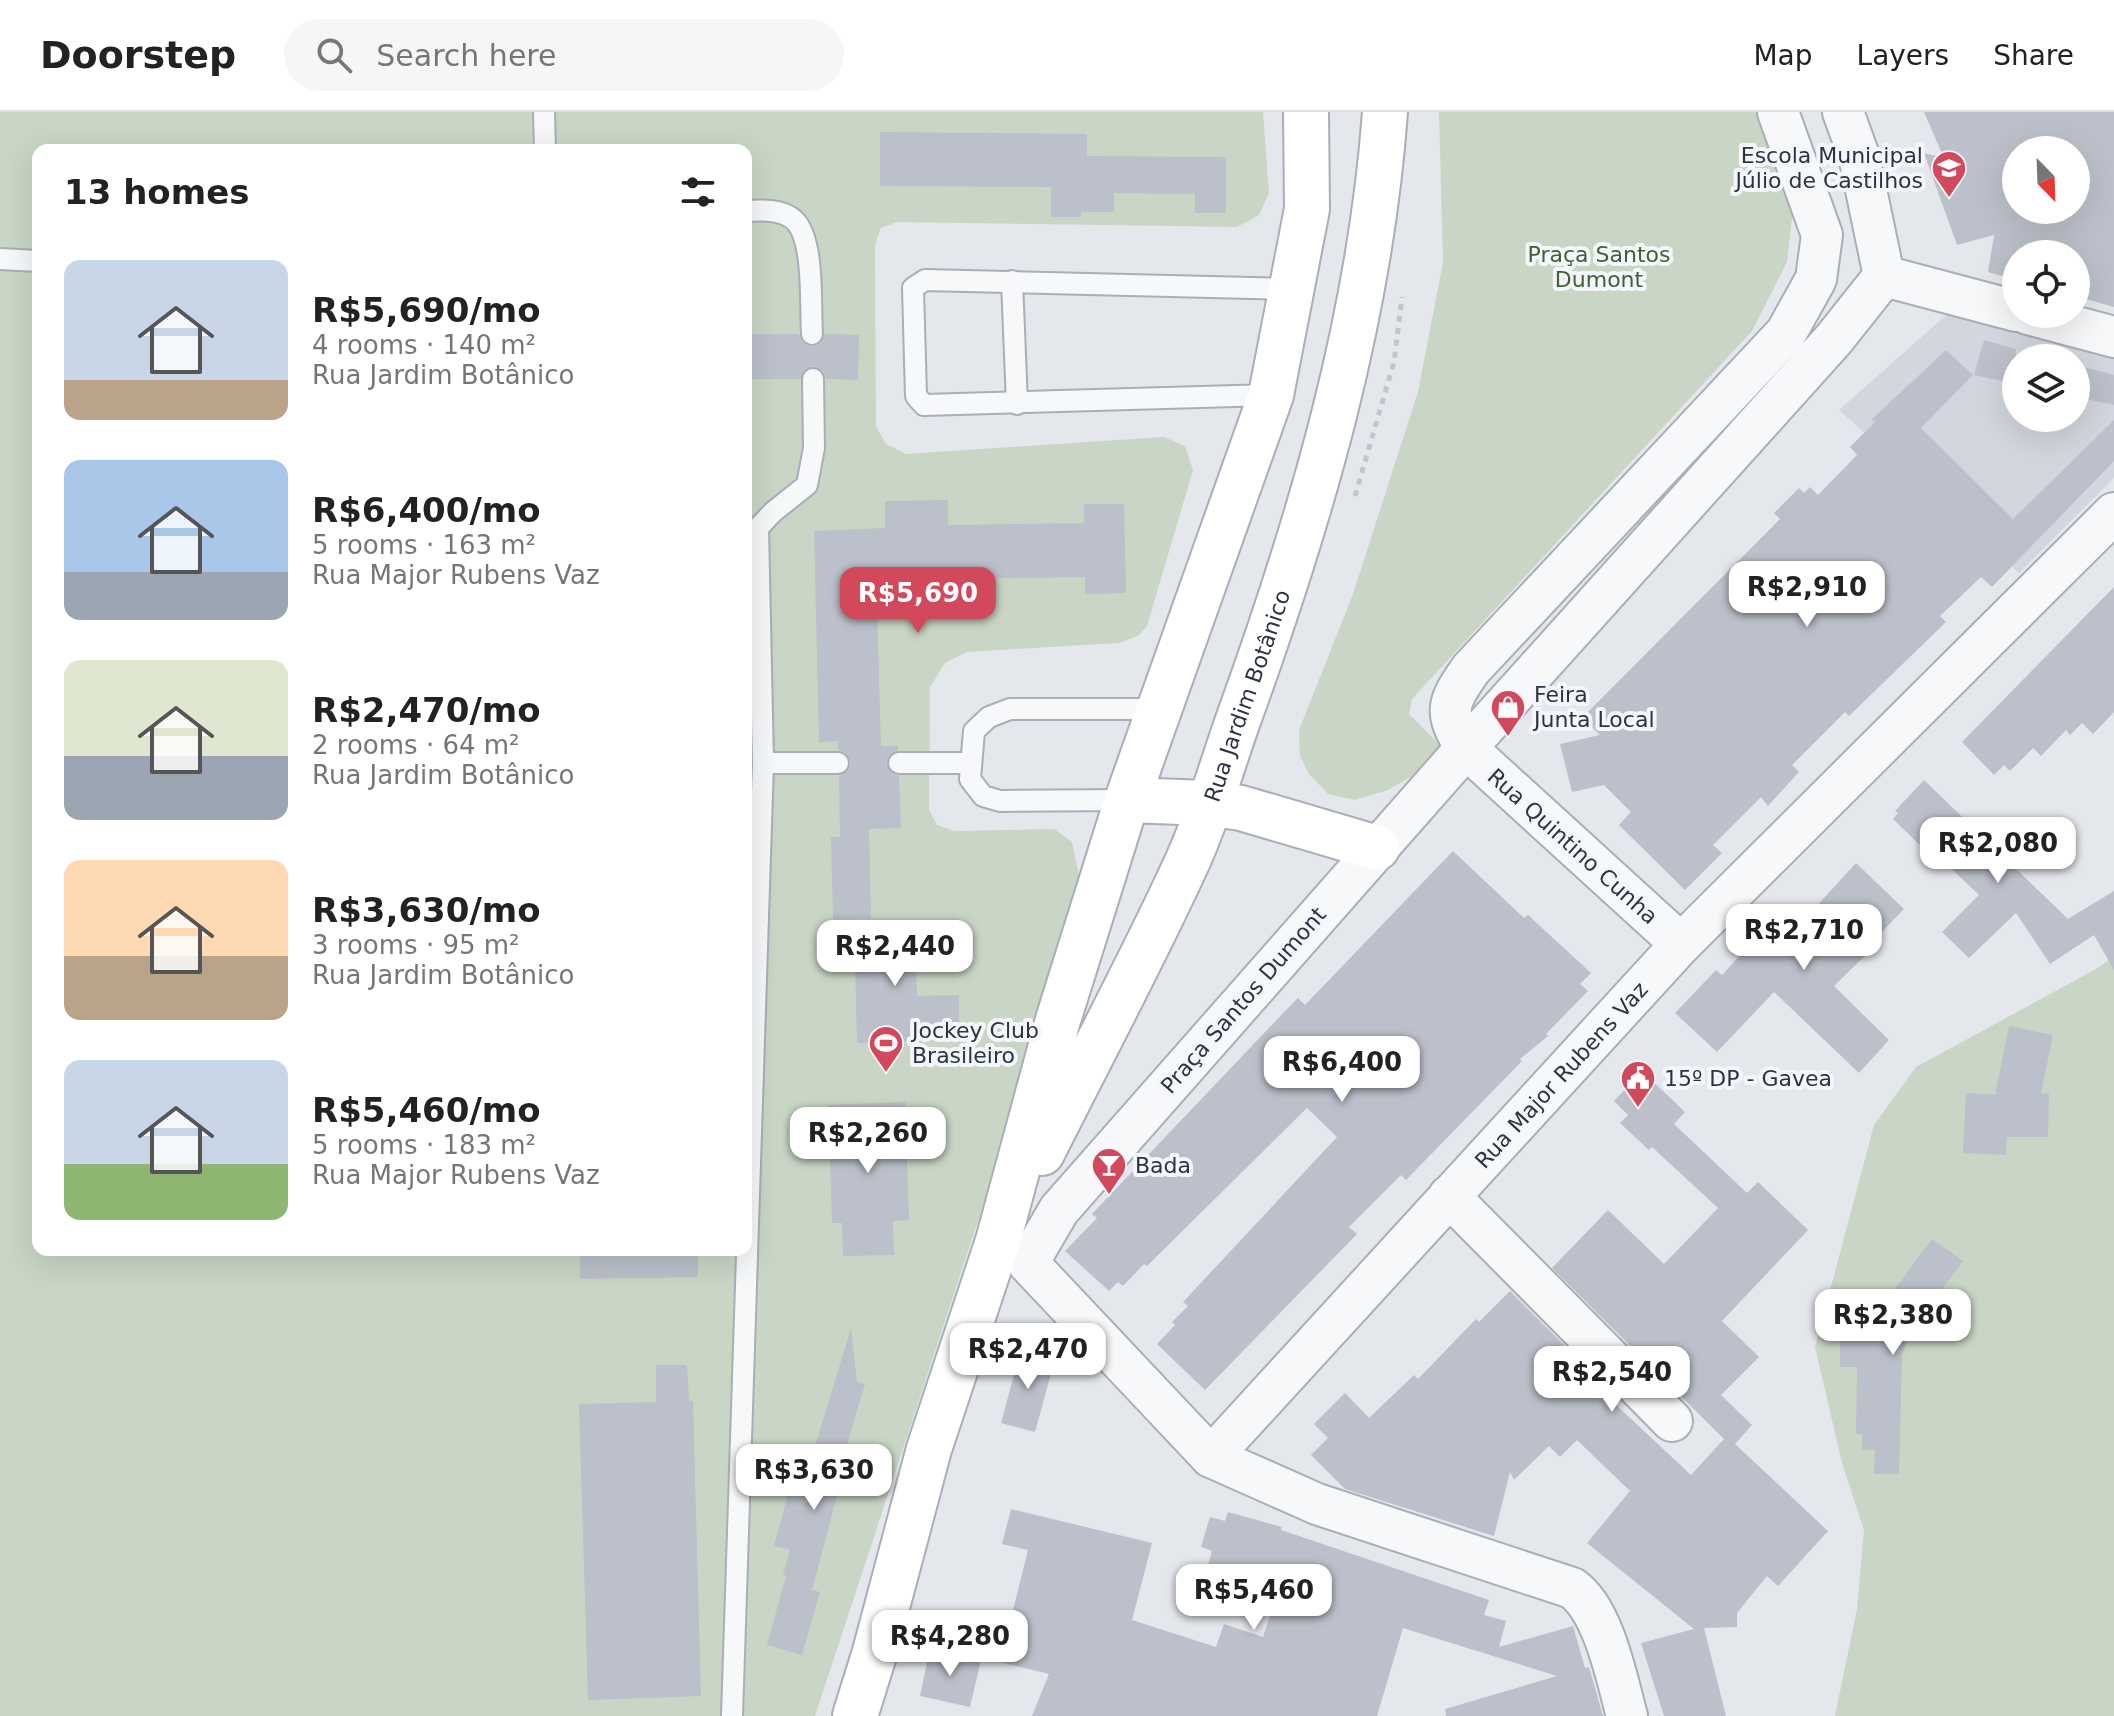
<!DOCTYPE html>
<meta charset="utf-8">
<style>
:root{--surface:#fff;--page:#f6f6f6;--text:#222;--muted:#767676;--line:#e0e0e0;--accent:#d1495b}
body{margin:0;font-family:"DejaVu Sans",sans-serif;background:var(--page);color:var(--text);height:100vh;display:flex;flex-direction:column;font-size:30px;white-space:nowrap}
*{box-sizing:border-box;margin:0}
p{font-size:26px;color:var(--muted)}
.icon{flex:none;width:44px;height:44px;fill:none;stroke:currentColor;stroke-width:2;stroke-linecap:round;stroke-linejoin:round}
.map{position:relative;flex:1;overflow:hidden}
.panel{position:absolute;left:32px;top:32px;width:720px;height:1112px;display:flex;flex-direction:column;background:var(--surface);border-radius:16px;box-shadow:0 8px 32px #0002}
.panel>*{flex:none}
.needle{width:52px;rotate:157deg}
.tools{position:absolute;left:2002px;top:24px;display:grid;gap:16px}
.tools a{display:grid;place-items:center;width:88px;height:88px;border-radius:50%;background:var(--surface);box-shadow:0 8px 32px #0002;font-size:40px}
.price{position:absolute;translate:-50% -68px;padding:0 18px;border-radius:16px;background:#fff;color:#222;font-size:26px;line-height:52px;filter:drop-shadow(0 2px 4px #0008)}
.price::after{content:'';position:absolute;left:50%;top:48px;width:24px;height:18px;margin-left:-12px;background:inherit;clip-path:polygon(0 0,100% 0,50% 100%)}
.price.active{background:var(--accent);color:#fff}
ul{padding:0;list-style:none}
li{display:flex;align-items:center;gap:24px;height:200px;padding:0 32px}
li span{display:grid;place-items:center;flex:none;width:224px;height:160px;border-radius:16px;color:#555}
li>.icon{margin-inline-start:auto}
span .icon{width:96px;height:96px;fill:#fffc;stroke-width:1}
li b{font-size:34px}
h2{display:flex;justify-content:space-between;align-items:center;height:96px;padding:0 32px;font-size:34px}
header{display:flex;align-items:center;gap:48px;box-sizing:border-box;height:112px;padding:0 40px;background:var(--surface);border-bottom:2px solid var(--line)}
header strong{font-size:38px}
nav{display:flex;gap:44px;margin-inline-start:auto;font-size:28px}
.search{width:560px;height:72px;background:var(--page);display:flex;align-items:center;gap:20px;box-sizing:border-box;padding:0 28px;border-radius:44px;color:var(--muted);font-size:30px}
.map>svg:first-child{display:block}
.built{fill:#d2d6de;fill-rule:evenodd}
.green{fill:#c9d6c5;fill-rule:evenodd}
.building{fill:#bbc0ca;fill-rule:evenodd}
.lines{fill:none;stroke-linecap:round;stroke-linejoin:round}
.lane-casing{stroke:#a9aeb7;stroke-width:24}
.street-casing{stroke:#a9aeb7;stroke-width:44}
.secondary-casing{stroke:#a9aeb7;stroke-width:48}
.path{stroke:#c2c5cb;stroke-width:5;stroke-dasharray:6 6;stroke-linecap:butt}
.lane{stroke:#f7f8fa;stroke-width:20}
.street{stroke:#f7f8fa;stroke-width:40}
.secondary{stroke:#fff;stroke-width:44}
.labels{text-anchor:middle;stroke-width:8;stroke-linejoin:round;paint-order:stroke}
.poi-label{font-size:22px;fill:#2b3445;stroke:#f4f6f9;text-anchor:start}
.park-label{font-size:22px;fill:#3f6138;stroke:#f4f6f9}
.street-label{font-size:22px;fill:#2b3445;stroke:#f4f6f9}
</style>
<header>
<strong>Doorstep</strong>
<div class="search"><svg class="icon" aria-label="search" viewBox="0 0 24 24"><circle cx="10" cy="10" r="6"/><path d="M15 15l6 6"/></svg>Search here</div>
<nav><a>Map</a><a>Layers</a><a>Share</a></nav>
</header>
<div class="map">
<svg width="2114" height="1604" viewBox="0 0 2114 1604">
<rect width="100%" height="100%" fill="#e4e7ec"/>
<path class="built" d="M1952,198L2114,243V366L2019,461L1839,298ZM2016,246H2076V306H2016Z"/>
<g class="green">
<path d="M0,0H1263L1269,81L1259,103L1237,115L897,110L881,116L875,133L876,314L886,332L906,342L1164,325L1185,334L1193,358L1147,514L1138,524L1119,531L967,540L945,551L930,575L929,698L937,713L955,719L1054,717L1072,730L1084,787L815,1604H0ZM38,38H746V1138H38Z"/>
<path d="M1439,0H1757L1794,88L1787,150L1752,219L1412,587L1409,602L1442,635L1426,656L1388,678L1355,688L1328,682L1309,662L1300,644L1299,618L1353,482L1418,280L1443,150Z"/>
<path d="M2114,844V1604H1835L1857,1497L1864,1418L1842,1351L1815,1235L1874,1013L1916,955L2096,857Z"/>
</g>
<g class="building">
<path d="M1924,0H2114V195L2076,184V142H2016V168L1988,160L1994,123L1957,133L1924,41L1944,46ZM2016,38H2076V98H2016Z"/>
<path d="M880,20L1087,22V44L1226,45V101H1195V82L1114,81V100H1081V105H1051V75L880,74Z"/>
<path d="M746,222H799L802,230L812,235L820,232L825,222L859,223L858,268L826,267L824,260L814,254L806,256L800,267H746Z"/>
<path d="M1984,228L2016,237V272L1974,263Z"/>
<path d="M1946,238L1973,263L1921,316L2013,407L2114,308V349L1992,475L1981,465L1940,504L1946,510L1849,604L1845,600L1792,653L1799,660L1768,694L1761,685L1713,733L1722,741L1685,778L1619,713L1631,700L1604,673L1572,680L1560,632L1600,623L1582,606L1780,407L1774,401L1799,376L1804,381L1810,375L1818,383L1857,343L1850,335L1876,309L1871,308Z"/>
<path d="M2076,253L2114,263V293L2076,285Z"/>
<path d="M948,388V413L1084,411V392H1124L1126,481L1085,482V465L948,467V492L877,493L881,634H898V638L888,644L886,652L892,662L899,664L901,716L869,717L871,806L833,807L831,725H840L839,664L849,658L851,650L845,640L838,638V629L819,630L814,419L885,416V389Z"/>
<path d="M2114,475V600L2093,622L2082,611L2070,623L2066,618L2041,644L2033,636L2010,659L2004,653L1994,663L1962,630Z"/>
<path d="M1924,668L2068,807L2114,779V858L2094,823L2050,852L2016,801L1969,846L1942,820L1979,783L1933,739L1930,743L1893,707L1898,701L1895,699Z"/>
<path d="M1453,739L1524,806L1528,803L1591,861L1580,872L1588,879L1546,922L1548,924L1520,947L1522,949L1406,1068L1401,1063L1349,1115L1357,1122L1205,1278L1157,1232L1175,1213L1172,1210L1188,1194L1183,1190L1337,1025L1307,996L1147,1154L1144,1152L1123,1174L1118,1170L1109,1179L1065,1139L1097,1106L1092,1102L1288,896L1298,886L1305,893Z"/>
<path d="M1856,751L1904,797L1876,826L1879,830L1834,874L1889,928L1859,961L1774,880L1717,940L1675,901L1716,858L1722,863L1777,803L1794,819Z"/>
<path d="M915,809L917,884L959,883V921L918,922V929L857,931L854,810Z"/>
<path d="M2009,914L2053,923L2041,981L2049,982L2048,1025H2007L2006,1043L1963,1041L1966,981L1995,983Z"/>
<path d="M1642,959L1685,1000L1674,1012L1747,1081L1758,1070L1808,1118L1722,1209L1759,1245L1721,1283L1752,1313L1735,1332L1828,1419L1778,1474L1767,1464L1737,1501V1515L1704,1516L1726,1604H1664L1641,1531L1694,1517L1587,1431L1630,1379L1577,1328L1560,1345L1549,1334L1514,1368L1510,1360L1494,1424L1345,1377L1311,1343L1328,1326L1314,1312L1345,1281L1369,1306L1414,1263L1418,1267L1476,1207L1479,1210L1510,1179L1588,1257L1583,1262L1691,1363L1724,1327L1552,1156L1608,1098L1664,1152L1718,1096L1652,1035L1649,1038L1620,1011L1628,1003L1614,989Z"/>
<path d="M905,990L909,1108L893,1109L894,1143L843,1144L842,1111H832L828,993Z"/>
<path d="M1932,1127L1963,1149L1922,1204L1918,1202L1902,1242L1899,1362H1874L1875,1338H1862V1322H1856L1857,1255H1840V1224L1879,1225L1905,1191L1891,1182Z"/>
<path d="M580,1138H698V1165L580,1167Z"/>
<path d="M851,1216L857,1270L865,1272L832,1382L837,1384L812,1478L820,1480L802,1543L767,1533L786,1464L783,1463L790,1438L774,1434L791,1371L803,1374Z"/>
<path d="M1021,1237L1055,1247L1035,1320L1001,1311Z"/>
<path d="M656,1253H687L689,1289H693L701,1584L588,1588L579,1292L656,1290Z"/>
<path d="M1011,1397L1152,1431L1132,1508L1216,1535L1224,1512L1263,1525L1280,1473L1208,1453L1212,1439L1201,1435L1210,1405L1225,1409L1228,1400L1282,1415L1281,1418L1489,1488L1484,1503L1506,1509L1499,1535L1573,1514L1585,1556L1589,1555L1603,1604H1446L1445,1597L1557,1564L1403,1516L1377,1604H1032L1049,1562L1000,1550L1028,1438L1002,1432Z"/>
<path d="M930,1537L981,1548L970,1595L920,1584Z"/>
</g>
<g class="lines">
<g class="lane-casing">
<g id="lane">
<path d="M544,0L545,38"/>
<path d="M746,99C761,98 782,97 794,108C815,127 810,194 812,222"/>
<path d="M0,147L38,149"/>
<path d="M1012,169L1017,292"/>
<path d="M1271,283L924,293L916,284L913,176L925,168L1293,177"/>
<path d="M763,651H838"/>
<path d="M899,651H971"/>
<path d="M1127,688L1000,689L983,684L970,667L974,619L989,605L1010,597H1158"/>
<path d="M732,1604L763,651L758,416L773,400L807,373L814,336L813,267"/>
</g>
</g>
<g class="street-casing">
<g id="street">
<path id="s1" d="M1843,0L1859,44L1884,164L1834,227L1466,636L1059,1098L1028,1151L1211,1345L1681,832L2114,401"/>
<path d="M1884,164L2016,199"/>
<path d="M2028,202L2114,225"/>
<path d="M1681,832L1466,636C1443,600 1447,591 1471,557L1786,221L1816,167L1822,123L1778,0"/>
<path d="M1449,1084L1672,1309"/>
<path d="M1211,1345L1317,1392L1572,1476C1604,1498 1617,1568 1627,1604"/>
</g>
</g>
<g class="secondary-casing">
<g id="secondary">
<path d="M1127,688L1208,691L1241,696L1377,736"/>
<path id="s2" d="M1042,1041C1089,947 1139,854 1183,759C1207,709 1222,652 1241,600C1311,406 1370,206 1385,0"/>
<path d="M855,1604L875,1540L929,1337L998,1129L1058,908L1127,688L1271,283L1307,97L1306,0"/>
</g>
</g>
<path class="path" d="M1355,384L1394,250L1402,185"/>
<use href="#lane" class="lane"/>
<use href="#street" class="street"/>
<use href="#secondary" class="secondary"/>
</g>
<defs>
<g id="school-pin" transform="scale(1.8)"><path d="M0 17L-7.5 6A9.5 9.5 0 1 1 7.5 6Z" fill="#d1495b" stroke="#f4f6f9"/><path d="M0-5L7-2L0 1L-7-2ZM-4 1L0 2.5L4 1V4Q0 6-4 4Z" fill="#fff"/></g>
<g id="shop-pin" transform="scale(1.8)"><path d="M0 17L-7.5 6A9.5 9.5 0 1 1 7.5 6Z" fill="#d1495b" stroke="#f4f6f9"/><path d="M-5-2.5h2.3a2.7 3.5 0 0 1 5.4 0H5L5.5 6h-11ZM-1.5-2.5h3a1.5 2.3 0 0 0-3 0Z" fill="#fff"/></g>
<g id="stadium-pin" transform="scale(1.8)"><path d="M0 17L-7.5 6A9.5 9.5 0 1 1 7.5 6Z" fill="#d1495b" stroke="#f4f6f9"/><path d="M0-5a6.5 5 0 1 0 0 10a6.5 5 0 1 0 0-10ZM-3.5-1.8h7v3.6h-7Z" fill="#fff"/></g>
<g id="civic-pin" transform="scale(1.8)"><path d="M0 17L-7.5 6A9.5 9.5 0 1 1 7.5 6Z" fill="#d1495b" stroke="#f4f6f9"/><path d="M-.6-6.5H3V-4.5H.6V-3L4-1V1h2V6H-6V1h2V-1L-.6-3ZM-1.2 2.5V6h2.4V2.5Z" fill="#fff"/></g>
<g id="bar-pin" transform="scale(1.8)"><path d="M0 17L-7.5 6A9.5 9.5 0 1 1 7.5 6Z" fill="#d1495b" stroke="#f4f6f9"/><path d="M-6-5H6L.8 .8V4.5H3.5V6h-7V4.5H-.8V.8Z" fill="#fff"/></g>
</defs>
<g fill-rule="evenodd">
<use href="#school-pin" x="1949" y="56"/>
<use href="#shop-pin" x="1508" y="595"/>
<use href="#stadium-pin" x="886" y="931"/>
<use href="#civic-pin" x="1638" y="966"/>
<use href="#bar-pin" x="1109" y="1053"/>
</g>
<g class="labels">
<g class="poi-label">
<text x="1923" y="51" text-anchor="end">Escola Municipal<tspan x="1923" dy="25">Júlio de Castilhos</tspan></text>
<text x="1534" y="590">Feira<tspan x="1534" dy="25">Junta Local</tspan></text>
<text x="912" y="926">Jockey Club<tspan x="912" dy="25">Brasileiro</tspan></text>
<text x="1664" y="974">15º DP - Gavea</text>
<text x="1135" y="1061">Bada</text>
</g>
<g class="park-label">
<text x="1599" y="150">Praça Santos<tspan x="1599" dy="25">Dumont</tspan></text>
</g>
<g class="street-label">
<text dy="8" stroke="none"><textPath href="#s2" startOffset="502">Rua Jardim Botânico</textPath></text>
<text transform="translate(1573 734) rotate(42)" y="8">Rua Quintino Cunha</text>
<text transform="translate(1243 888) rotate(-49)" y="8">Praça Santos Dumont</text>
<text dy="8" stroke="none"><textPath href="#s1" startOffset="2262">Rua Major Rubens Vaz</textPath></text>
</g>
</g>
</svg>
<div class="tools">
<a><svg class="needle" viewBox="-14 -14 28 28"><path d="M0-13l5 13h-10z" fill="#e53935"/><path d="M0 13l5-13h-10z" fill="#767676"/></svg></a>
<a><svg class="icon" aria-label="locate" viewBox="0 0 24 24"><circle cx="12" cy="12" r="6"/><path d="M12 2v4M12 18v4M2 12h4M18 12h4"/></svg></a>
<a><svg class="icon" aria-label="layers" viewBox="0 0 24 24"><path d="M12 4l9 5-9 5-9-5zM3 14l9 5 9-5"/></svg></a>
</div>
<b class="price" style="left:1807px;top:517px">R$2,910</b>
<b class="price active" style="left:918px;top:523px">R$5,690</b>
<b class="price" style="left:1998px;top:773px">R$2,080</b>
<b class="price" style="left:1804px;top:860px">R$2,710</b>
<b class="price" style="left:895px;top:876px">R$2,440</b>
<b class="price" style="left:1342px;top:992px">R$6,400</b>
<b class="price" style="left:868px;top:1063px">R$2,260</b>
<b class="price" style="left:1893px;top:1245px">R$2,380</b>
<b class="price" style="left:1028px;top:1279px">R$2,470</b>
<b class="price" style="left:1612px;top:1302px">R$2,540</b>
<b class="price" style="left:814px;top:1400px">R$3,630</b>
<b class="price" style="left:1254px;top:1520px">R$5,460</b>
<b class="price" style="left:950px;top:1566px">R$4,280</b>
<section class="panel">
<h2>13 homes<svg class="icon" aria-label="filters" viewBox="0 0 24 24"><path d="M4 7h16M4 17h16"/><circle cx="9" cy="7" r="2"/><circle cx="15" cy="17" r="2"/></svg></h2>
<ul>
<li><span style="background:linear-gradient(#c9d6e8 75%,#b9a48a 0)"><svg class="icon" aria-label="home" viewBox="0 0 24 24"><path d="M3 11l9-7 9 7M6 9v11h12V9"/></svg></span><div><b>R$5,690/mo</b><p>4 rooms · 140 m²</p><p>Rua Jardim Botânico</p></div></li>
<li><span style="background:linear-gradient(#a9c7e8 70%,#9aa5b1 0)"><svg class="icon" aria-label="home" viewBox="0 0 24 24"><path d="M3 11l9-7 9 7M6 9v11h12V9"/></svg></span><div><b>R$6,400/mo</b><p>5 rooms · 163 m²</p><p>Rua Major Rubens Vaz</p></div></li>
<li><span style="background:linear-gradient(#dfe7d0 60%,#9aa5b1 0)"><svg class="icon" aria-label="home" viewBox="0 0 24 24"><path d="M3 11l9-7 9 7M6 9v11h12V9"/></svg></span><div><b>R$2,470/mo</b><p>2 rooms · 64 m²</p><p>Rua Jardim Botânico</p></div></li>
<li><span style="background:linear-gradient(#ffd9b3 60%,#b9a48a 0)"><svg class="icon" aria-label="home" viewBox="0 0 24 24"><path d="M3 11l9-7 9 7M6 9v11h12V9"/></svg></span><div><b>R$3,630/mo</b><p>3 rooms · 95 m²</p><p>Rua Jardim Botânico</p></div></li>
<li><span style="background:linear-gradient(#c9d6e8 65%,#8fb573 0)"><svg class="icon" aria-label="home" viewBox="0 0 24 24"><path d="M3 11l9-7 9 7M6 9v11h12V9"/></svg></span><div><b>R$5,460/mo</b><p>5 rooms · 183 m²</p><p>Rua Major Rubens Vaz</p></div></li>
</ul>
</section>
</div>
